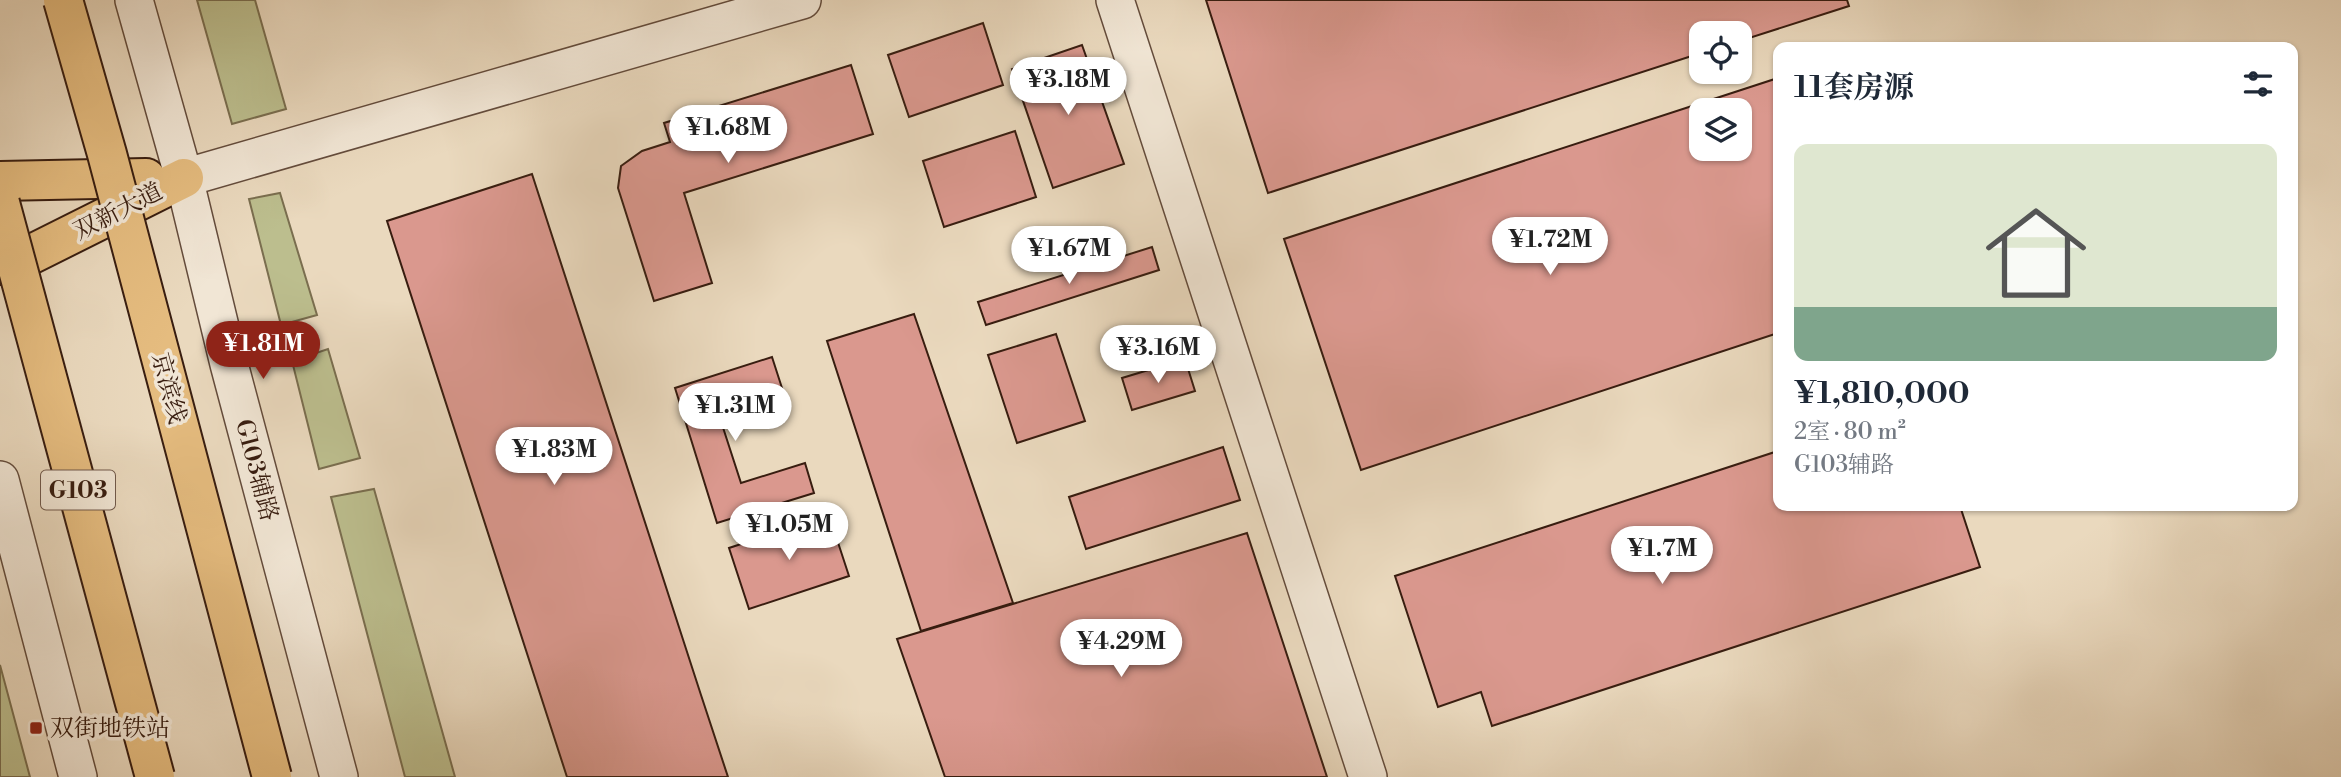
<!DOCTYPE html>
<html lang="zh">
<meta charset="utf-8">
<style>
:root{--surface:#fff;--page:#f2f2f3;--text:#1f2937;--muted:#747a83;--line:#e0e1e3;--accent:#8f2418}
body{margin:0;font-family:"Libre Bodoni","Noto Serif SC",serif;background:var(--page);color:var(--text);height:100vh;display:flex;flex-direction:column;font-size:26px;white-space:nowrap}
*{box-sizing:border-box;margin:0}
p{font-size:23px;color:var(--muted)}
.icon{flex:none;width:38px;height:38px;fill:none;stroke:currentColor;stroke-width:2;stroke-linecap:round;stroke-linejoin:round}
.map{position:relative;flex:1;overflow:hidden}
.side{position:absolute;left:1773px;top:42px;width:525px;height:469px;display:flex;flex-direction:column;background:var(--surface);border-radius:14px;box-shadow:0 2px 5px #0004}
.side>*{flex:none}
.tools{position:absolute;left:1689px;top:21px;display:grid;gap:14px}
.tools a{display:grid;place-items:center;width:63px;height:63px;border-radius:14px;background:var(--surface);box-shadow:0 2px 5px #0004;font-size:35px}
.price{position:absolute;translate:-50% -60px;padding:0 16px;border-radius:24px;background:#fff;color:#222;font-size:23px;line-height:46px;filter:drop-shadow(0 2px 4px #0008)}
.price::after{content:'';position:absolute;left:50%;top:42px;width:21px;height:16px;margin-left:-10px;background:inherit;clip-path:polygon(0 0,100% 0,50% 100%)}
.price.active{background:var(--accent);color:#fff}
ul{padding:0;list-style:none}
li{display:grid;align-content:center;gap:14px;height:371px;padding:0 21px}
li+li{border-top:2px solid var(--line)}
li span{display:grid;place-items:center;height:217px;border-radius:14px;color:#555}
li>.icon{margin-inline-start:auto}
span .icon{width:126px;height:126px;fill:#fffc;stroke-width:1}
li b{font-size:30px}
h2{display:flex;justify-content:space-between;align-items:center;height:84px;padding:0 21px;font-size:30px}
.map>svg:first-child{display:block}
.green{fill:#bcbe8e;stroke:#7a6e4f;stroke-width:2}
.building{fill:#da988e;stroke:#381d10;stroke-width:2;fill-rule:evenodd}
.lines{fill:none;stroke-linecap:round;stroke-linejoin:round}
.minor-casing{stroke:#644c3c;stroke-width:40}
.major-casing{stroke:#381d10;stroke-width:42}
.minor{stroke:#f1e6d5;stroke-width:37}
.major{stroke:#e5bc7f;stroke-width:38}
.highway-bridge-casing{stroke:#381d10;stroke-width:42;stroke-linecap:butt}
.highway-bridge{stroke:#e5bc7f;stroke-width:38}
.poi-dot{fill:#8f2418;stroke:#f1e6d5;stroke-width:2.5}
.labels{text-anchor:middle;stroke-width:7;stroke-linejoin:round;paint-order:stroke}
.shield{fill:#f1e6d5;stroke:#70594b;stroke-width:2}
.shield-label{font-size:23px;font-weight:bold;fill:#381d10}
.street-label{font-size:24px;fill:#381d10;stroke:#f1e6d5}
.poi-label{font-size:24px;fill:#381d10;stroke:#f1e6d5;text-anchor:start}
</style>
<div class="map">
<svg width="2341" height="777" viewBox="0 0 2341 777">
<rect width="100%" height="100%" fill="#ead9be"/>
<filter id="stains"><feTurbulence type="fractalNoise" baseFrequency=".00286" numOctaves="4"/><feColorMatrix values="0 0 0 0 .2 0 0 0 0 .09 0 0 0 0 .02 0 0 0 .5 -.17"/></filter>
<radialGradient id="worn" r=".72"><stop offset=".6" stop-color="#630" stop-opacity="0"/><stop offset="1" stop-color="#630" stop-opacity=".3"/></radialGradient>
<g class="green">
<path d="M197,0H255L286,109L232,124Z"/>
<path d="M280,193L317,315L281,325L249,199Z"/>
<path d="M328,349L360,458L319,469L292,361Z"/>
<path d="M374,489L455,777H405L331,497Z"/>
<path d="M0,665L30,777H0Z"/>
</g>
<g class="building">
<path d="M1206,0H1847L1849,6L1740,41V33H1701V53L1268,193Z"/>
<path d="M983,23L1003,85L909,117L888,55Z"/>
<path d="M1082,45L1124,164L1053,188L1012,69Z"/>
<path d="M851,65L873,134L684,193L712,283L654,301L618,188L621,166L642,151L670,142L664,123Z"/>
<path d="M1778,78V333L1361,470L1284,239ZM1701,110H1740V149H1701Z"/>
<path d="M1015,131L1036,197L944,227L923,161Z"/>
<path d="M532,174L701,695L728,777H567L387,221Z"/>
<path d="M1152,247L1159,270L986,325L978,302Z"/>
<path d="M914,314L1013,603L921,631L827,341Z"/>
<path d="M1056,334L1085,421L1017,443L988,355Z"/>
<path d="M772,357L782,388L717,409L741,483L805,463L814,493L717,523L675,388Z"/>
<path d="M1185,359L1195,391L1132,410L1122,378Z"/>
<path d="M1223,447L1240,500L1086,549L1069,497Z"/>
<path d="M1778,451V506H1960L1980,567L1492,726L1481,692L1438,707L1395,576Z"/>
<path d="M829,515L849,576L749,609L729,548Z"/>
<path d="M1247,533L1327,777H945L897,639Z"/>
</g>
<g class="lines">
<g class="minor-casing">
<g id="minor">
<path d="M134,0L184,178L229,364L339,777"/>
<path d="M1115,0L1368,777"/>
<path d="M184,178L802,0"/>
<path d="M0,480L78,777"/>
</g>
</g>
<g class="major-casing">
<g id="major">
<path d="M0,181L146,178"/>
<path d="M0,265L18,261L184,178"/>
</g>
</g>
<use href="#minor" class="minor"/>
<use href="#major" class="major"/>
<g class="highway-bridge-casing">
<g id="highway-bridge">
<path d="M63,0L107,154L272,777"/>
<path d="M0,203L155,777"/>
</g>
</g>
<use href="#highway-bridge" class="highway-bridge"/>
</g>
<rect class="poi-dot" x="29" y="721" width="14" height="14" rx="3.5"/>
<g class="labels">
<rect class="shield" x="41" y="470.5" width="74" height="39" rx="5"/>
<g class="shield-label">
<text x="78" y="498">G103</text>
</g>
<g class="street-label">
<text transform="translate(118 211) rotate(-27)" y="8">双新大道</text>
<text transform="translate(169 388) rotate(75)" y="8">京滨线</text>
<text transform="translate(257 470) rotate(75)" y="8">G103辅路</text>
</g>
<g class="poi-label">
<text x="50" y="736">双街地铁站</text>
</g>
</g>
<rect width="100%" height="100%" filter="url(#stains)"/>
<rect width="100%" height="100%" fill="url(#worn)"/>
</svg>
<div class="tools">
<a><svg class="icon" aria-label="locate" viewBox="0 0 24 24"><circle cx="12" cy="12" r="6"/><path d="M12 2v4M12 18v4M2 12h4M18 12h4"/></svg></a>
<a><svg class="icon" aria-label="layers" viewBox="0 0 24 24"><path d="M12 4l9 5-9 5-9-5zM3 14l9 5 9-5"/></svg></a>
</div>
<b class="price" style="left:1068px;top:117px">¥3.18M</b>
<b class="price" style="left:728px;top:165px">¥1.68M</b>
<b class="price" style="left:1550px;top:277px">¥1.72M</b>
<b class="price" style="left:1069px;top:286px">¥1.67M</b>
<b class="price active" style="left:263px;top:381px">¥1.81M</b>
<b class="price" style="left:1158px;top:385px">¥3.16M</b>
<b class="price" style="left:735px;top:443px">¥1.31M</b>
<b class="price" style="left:554px;top:487px">¥1.83M</b>
<b class="price" style="left:789px;top:562px">¥1.05M</b>
<b class="price" style="left:1662px;top:586px">¥1.7M</b>
<b class="price" style="left:1121px;top:679px">¥4.29M</b>
<section class="side">
<h2>11套房源<svg class="icon" aria-label="filters" viewBox="0 0 24 24"><path d="M4 7h16M4 17h16"/><circle cx="9" cy="7" r="2"/><circle cx="15" cy="17" r="2"/></svg></h2>
<ul>
<li><span style="background:linear-gradient(#dfe7d0 75%,#7fa58c 0)"><svg class="icon" aria-label="home" viewBox="0 0 24 24"><path d="M3 11l9-7 9 7M6 9v11h12V9"/></svg></span><div><b>¥1,810,000</b><p>2室 · 80 m²</p><p>G103辅路</p></div></li>
</ul>
</section>
</div>
